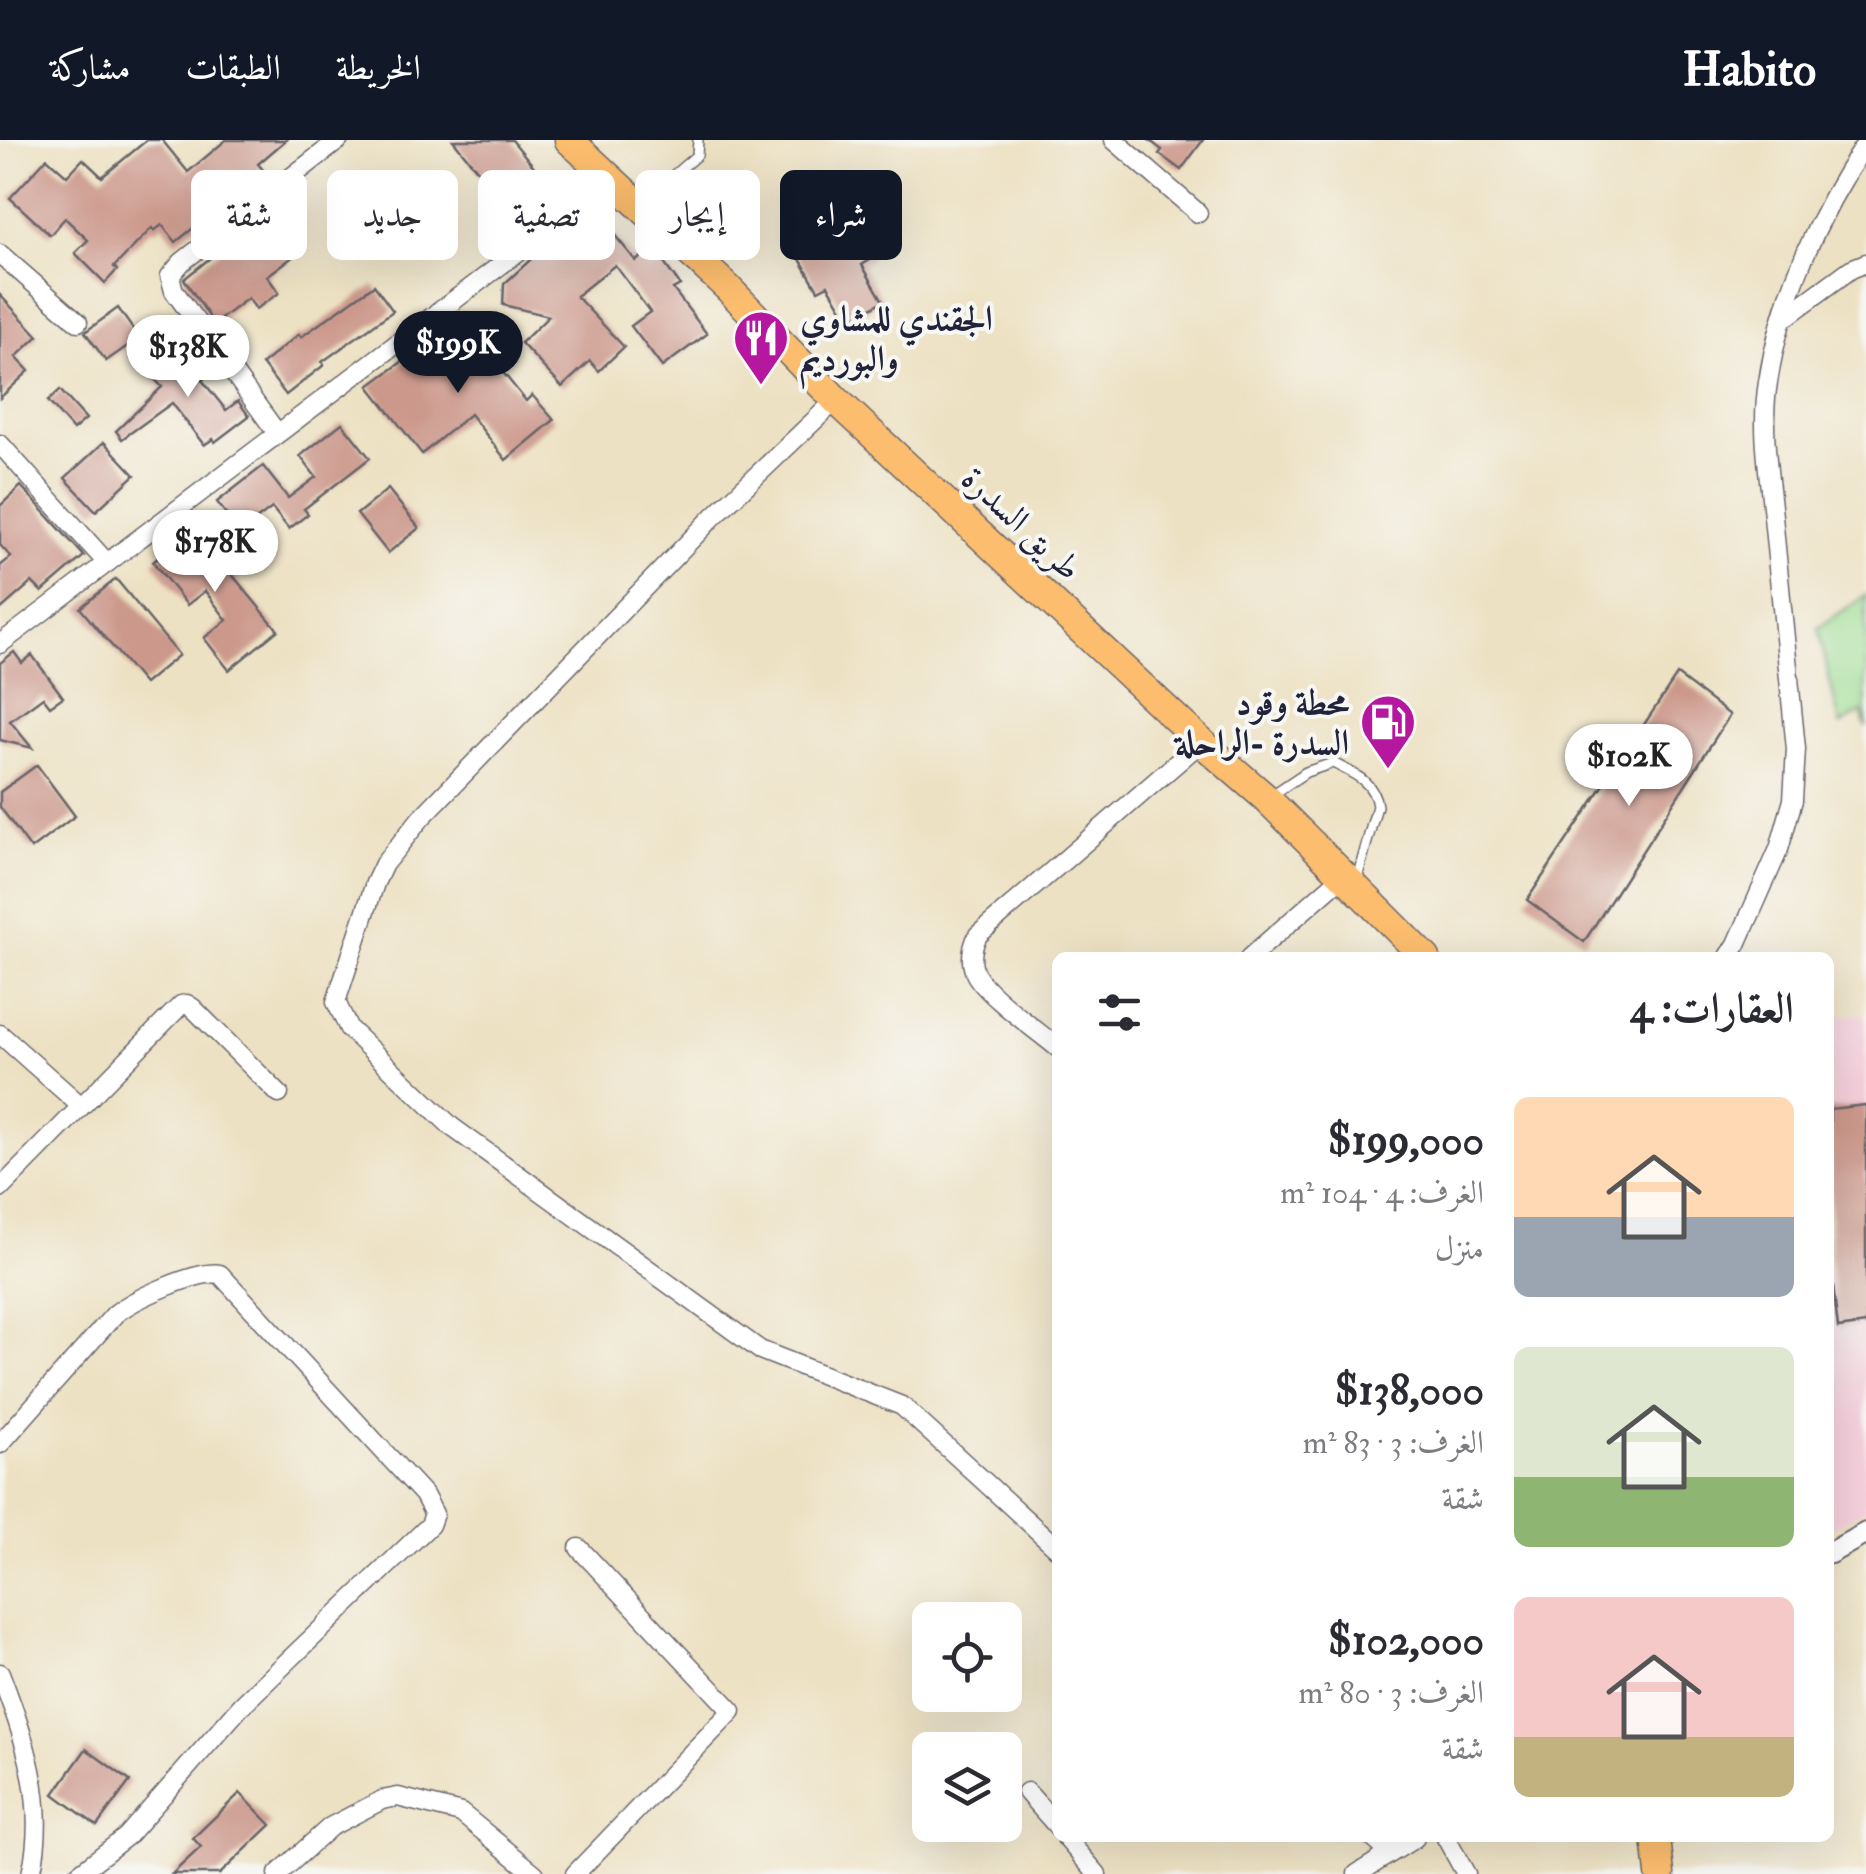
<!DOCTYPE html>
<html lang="ar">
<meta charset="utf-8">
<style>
:root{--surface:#fff;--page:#f7f7f7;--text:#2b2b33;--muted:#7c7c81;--accent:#111827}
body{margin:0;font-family:"IM FELL Double Pica",Amiri,serif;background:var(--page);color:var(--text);direction:rtl;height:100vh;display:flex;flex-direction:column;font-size:38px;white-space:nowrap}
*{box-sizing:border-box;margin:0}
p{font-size:32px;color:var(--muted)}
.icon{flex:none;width:55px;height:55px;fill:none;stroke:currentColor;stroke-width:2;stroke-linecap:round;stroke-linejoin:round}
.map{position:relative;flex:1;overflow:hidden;direction:ltr}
.drawer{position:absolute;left:1052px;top:812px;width:782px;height:890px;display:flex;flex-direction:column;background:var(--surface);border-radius:15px;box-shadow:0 10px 40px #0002;direction:rtl}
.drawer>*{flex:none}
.banner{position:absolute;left:30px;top:30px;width:872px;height:90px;direction:rtl;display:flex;gap:20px}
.tools{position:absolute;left:912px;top:1462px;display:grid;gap:20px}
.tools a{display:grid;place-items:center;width:110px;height:110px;border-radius:15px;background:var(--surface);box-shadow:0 10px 40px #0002;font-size:50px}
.price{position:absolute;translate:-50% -85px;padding:0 22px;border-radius:35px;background:#fff;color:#222;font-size:32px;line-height:65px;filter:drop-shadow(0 2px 5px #0008)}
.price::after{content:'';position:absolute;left:50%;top:60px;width:30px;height:22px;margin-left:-15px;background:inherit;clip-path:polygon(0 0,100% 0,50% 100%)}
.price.current{background:var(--accent);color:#fff}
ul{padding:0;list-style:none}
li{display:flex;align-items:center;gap:30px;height:250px;padding:0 40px}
li span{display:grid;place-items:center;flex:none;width:280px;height:200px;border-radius:15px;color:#555}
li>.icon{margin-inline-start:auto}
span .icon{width:120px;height:120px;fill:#fffc;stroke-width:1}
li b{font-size:42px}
h2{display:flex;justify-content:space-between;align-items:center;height:120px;padding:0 40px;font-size:42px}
.tag{padding:0 35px;border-radius:15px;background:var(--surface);box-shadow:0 10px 40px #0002;font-size:35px;line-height:90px}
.tag.current{background:var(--accent);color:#fff}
header{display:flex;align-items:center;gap:60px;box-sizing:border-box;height:140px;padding:0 50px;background:var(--accent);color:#fff}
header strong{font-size:48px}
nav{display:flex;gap:55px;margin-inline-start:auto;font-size:35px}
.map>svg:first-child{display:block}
.built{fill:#f4cfdc}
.green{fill:#9cdc92;stroke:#5f7f66;stroke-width:2.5}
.building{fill:#cc988b}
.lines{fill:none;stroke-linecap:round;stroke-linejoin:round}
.service-casing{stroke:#69656b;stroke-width:12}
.minor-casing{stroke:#69656b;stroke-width:21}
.tertiary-casing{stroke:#69656b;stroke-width:24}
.primary-casing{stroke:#69656b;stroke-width:31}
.service{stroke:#fff;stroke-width:9}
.minor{stroke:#fff;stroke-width:18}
.tertiary{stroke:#fff;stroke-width:20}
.primary{stroke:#fcbd6e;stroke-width:28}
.labels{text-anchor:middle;stroke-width:8;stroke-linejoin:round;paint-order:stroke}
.poi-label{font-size:35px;font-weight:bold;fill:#22223b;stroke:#f6f6f2;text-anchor:start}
.street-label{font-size:35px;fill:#22223b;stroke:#f6f6f2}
</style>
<header>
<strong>Habito</strong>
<nav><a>الخريطة</a><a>الطبقات</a><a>مشاركة</a></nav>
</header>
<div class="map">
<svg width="1866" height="1734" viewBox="0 0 1866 1734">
<rect width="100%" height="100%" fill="#f6f6f2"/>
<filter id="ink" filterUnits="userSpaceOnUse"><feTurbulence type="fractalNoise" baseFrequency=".01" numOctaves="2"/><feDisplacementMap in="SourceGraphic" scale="20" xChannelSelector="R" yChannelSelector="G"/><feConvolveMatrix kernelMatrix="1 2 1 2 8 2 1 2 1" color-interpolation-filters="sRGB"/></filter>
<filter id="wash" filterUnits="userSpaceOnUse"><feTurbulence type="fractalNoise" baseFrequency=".0048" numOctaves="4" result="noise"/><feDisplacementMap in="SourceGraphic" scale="40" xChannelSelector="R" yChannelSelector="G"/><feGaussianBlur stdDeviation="2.25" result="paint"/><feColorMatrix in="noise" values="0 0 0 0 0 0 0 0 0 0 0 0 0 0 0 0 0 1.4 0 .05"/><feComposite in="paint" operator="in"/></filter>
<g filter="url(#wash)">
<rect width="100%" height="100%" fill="#ede1c3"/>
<path class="built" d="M1866,874V1369L1830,1389V877Z"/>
<path class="green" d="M1866,455V588L1861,572L1840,585L1818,488Z"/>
<g id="blocks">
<g class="building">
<path d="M147,0H162L188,32L226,0H286L258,24L270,38L266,41L235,65L229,59L176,102L162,85L154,91L152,88L114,127L117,130L105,143L75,113L88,100L65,78L50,95L10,58L47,18L67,36L83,19L102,37Z"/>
<path d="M453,0H512L553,50L518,80Z"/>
<path d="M1149,0H1203L1181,30L1159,14L1162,10Z"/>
<path d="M271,69L302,110L267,136L279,153L256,169L248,158L214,184L184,139Z"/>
<path d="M594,70L636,121L653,108L680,145L673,149L707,194L662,227L631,186L650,172L615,125L576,156L624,207L599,231L590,221L562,247L521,203L549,176L503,165L504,144L542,109Z"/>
<path d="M871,70L889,101L870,113L873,118L862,125L883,161L849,181L828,145L818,150L797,114Z"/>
<path d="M374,145L393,171L322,222L324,225L286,255L262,224L299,194L301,197Z"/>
<path d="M0,155L38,196L16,217L29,231L0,258Z"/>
<path d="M118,168L139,198L106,221L85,192Z"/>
<path d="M455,183L491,229L497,225L526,261L532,255L554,280L506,320L470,274L422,314L369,246Z"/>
<path d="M196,204L209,223L202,229L207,236L202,240L226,270L238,261L249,276L215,302L213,299L204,305L172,263L122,299L116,291L162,247L152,236Z"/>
<path d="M60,250L86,279L73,290L48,261Z"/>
<path d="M342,283L370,318L304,369L308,374L289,389L272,368L240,392L217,362L263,326L288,358L316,337L300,316Z"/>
<path d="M104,302L135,335L96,371L65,338Z"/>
<path d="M21,346L84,416L42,452L32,442L0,470V426L11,417L0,405V366Z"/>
<path d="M388,349L419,388L388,413L357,374Z"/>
<path d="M186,379L278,490L229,530L204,498L227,480L205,451L187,465L153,422L181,399L173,389Z"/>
<path d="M116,439L179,515L144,544L80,468Z"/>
<path d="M14,512L22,523L32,515L63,557L50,566L43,557L10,581L32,608L0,600V523Z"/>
<path d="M1677,535L1730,575L1584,802L1527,760Z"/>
<path d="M37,625L75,676L31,709L0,667V652Z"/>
<path d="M1866,965V1184L1838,1188L1830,1120V969Z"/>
<path d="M86,1609L130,1641L97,1686L54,1654Z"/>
<path d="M240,1653L271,1685L220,1734H172L201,1707L193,1698Z"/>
</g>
</g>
</g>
<g filter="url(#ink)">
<use href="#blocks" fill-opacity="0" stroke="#69656b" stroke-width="2.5"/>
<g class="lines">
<g class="service-casing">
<g id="service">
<path d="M641,63L697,15L698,0"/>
<path d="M1272,655L1306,632L1333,623C1354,634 1374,641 1377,666L1356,742"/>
</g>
</g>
<g class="minor-casing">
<g id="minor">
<path d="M1114,0L1198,73"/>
<path d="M0,114L78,182"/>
<path d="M1783,179L1851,129L1866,123"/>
<path d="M836,260L714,376L421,678L384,724L375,743L336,862L349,889L452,987L760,1210L902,1266L1058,1409"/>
<path d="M277,293L174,151L170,136L182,122L339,0"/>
<path d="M0,304L107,423"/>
<path d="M0,504L613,40"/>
<path d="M1249,818L1345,734"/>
<path d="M1728,818L1737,804L1779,709L1793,660L1796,609C1789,535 1782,461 1774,387C1770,339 1760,291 1768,242C1781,157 1818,74 1866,3"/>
<path d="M0,894L81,966"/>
<path d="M1058,908C1039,892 984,853 975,833C970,821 972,807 978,795L1201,602"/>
<path d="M0,1049L181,865L187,864L193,868L279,954"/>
<path d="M0,1304L115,1174C134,1159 197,1130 220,1134L424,1355L434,1374L430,1385L243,1564L127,1696L78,1734"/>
<path d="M0,1533C25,1599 48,1663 31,1734"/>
<path d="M1027,1652L1058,1687"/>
<path d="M1066,1698L1097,1734"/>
<path d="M1373,1698L1390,1713"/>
<path d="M1446,1698L1466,1734"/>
<path d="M278,1734L330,1687L382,1660L398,1657L461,1673L535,1734"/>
<path d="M575,1734L732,1571L579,1408"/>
<path d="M1357,1734L1415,1698"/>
</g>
</g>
<g class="tertiary-casing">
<path id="tertiary" d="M1830,1413L1866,1393"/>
</g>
<g class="primary-casing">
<g id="primary">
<path d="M569,0L728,148L836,260L1201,602L1267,659L1426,818"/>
<path d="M1656,1698L1660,1734"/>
</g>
</g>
<use href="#service" class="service"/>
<use href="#minor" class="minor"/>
<use href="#tertiary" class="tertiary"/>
<use href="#primary" class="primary"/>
</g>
</g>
<defs>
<g id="restaurant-pin" transform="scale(2.875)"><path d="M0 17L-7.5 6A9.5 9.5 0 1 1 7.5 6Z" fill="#b5179e" stroke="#f6f6f2"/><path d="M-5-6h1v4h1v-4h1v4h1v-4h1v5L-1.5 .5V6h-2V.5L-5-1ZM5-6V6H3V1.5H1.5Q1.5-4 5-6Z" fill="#fff"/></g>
<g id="fuel-pin" transform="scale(2.875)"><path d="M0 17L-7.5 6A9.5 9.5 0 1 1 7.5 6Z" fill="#b5179e" stroke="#f6f6f2"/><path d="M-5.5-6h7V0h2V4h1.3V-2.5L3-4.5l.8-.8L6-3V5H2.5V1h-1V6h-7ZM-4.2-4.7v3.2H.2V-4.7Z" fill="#fff"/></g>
</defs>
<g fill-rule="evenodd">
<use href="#restaurant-pin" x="761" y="198"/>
<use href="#fuel-pin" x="1388" y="582"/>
</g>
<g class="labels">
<g class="poi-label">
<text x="800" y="190">الجقندي للمشاوي<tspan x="800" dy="40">والبورديم</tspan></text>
<text x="1349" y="574" text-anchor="end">محطة وقود<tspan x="1349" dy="40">السدرة -الراحلة</tspan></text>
</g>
<g class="street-label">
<text transform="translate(1022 383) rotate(43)" y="12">طريق السدرة</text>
</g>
</g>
</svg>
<div class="tools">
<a><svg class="icon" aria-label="locate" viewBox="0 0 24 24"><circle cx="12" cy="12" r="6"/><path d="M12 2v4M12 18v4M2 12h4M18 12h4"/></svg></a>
<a><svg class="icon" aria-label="layers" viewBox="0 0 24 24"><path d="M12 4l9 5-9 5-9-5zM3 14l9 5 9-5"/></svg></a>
</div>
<b class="price current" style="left:458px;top:256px">$199K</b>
<b class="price" style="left:188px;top:260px">$138K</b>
<b class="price" style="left:215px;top:455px">$178K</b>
<b class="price" style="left:1629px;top:669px">$102K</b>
<div class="banner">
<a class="tag current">شراء</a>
<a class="tag">إيجار</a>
<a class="tag">تصفية</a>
<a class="tag">جديد</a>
<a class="tag">شقة</a>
</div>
<section class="drawer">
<h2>العقارات: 4<svg class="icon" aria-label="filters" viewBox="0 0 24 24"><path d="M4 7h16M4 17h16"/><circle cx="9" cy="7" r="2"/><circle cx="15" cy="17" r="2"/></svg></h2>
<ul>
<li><span style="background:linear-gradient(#ffd9b3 60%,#9aa5b1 0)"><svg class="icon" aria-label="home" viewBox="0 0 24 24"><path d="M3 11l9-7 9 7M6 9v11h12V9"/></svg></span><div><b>$199,000</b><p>الغرف: 4 · 104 m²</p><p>منزل</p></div></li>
<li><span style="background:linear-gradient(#dfe7d0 65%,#8fb573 0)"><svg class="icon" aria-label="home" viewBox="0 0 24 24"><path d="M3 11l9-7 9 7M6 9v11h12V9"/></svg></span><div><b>$138,000</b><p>الغرف: 3 · 83 m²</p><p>شقة</p></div></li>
<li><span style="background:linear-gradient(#f6c9c9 70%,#c2b280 0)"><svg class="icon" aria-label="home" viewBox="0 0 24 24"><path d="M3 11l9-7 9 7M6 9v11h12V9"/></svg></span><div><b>$102,000</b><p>الغرف: 3 · 80 m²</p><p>شقة</p></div></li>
</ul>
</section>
</div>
